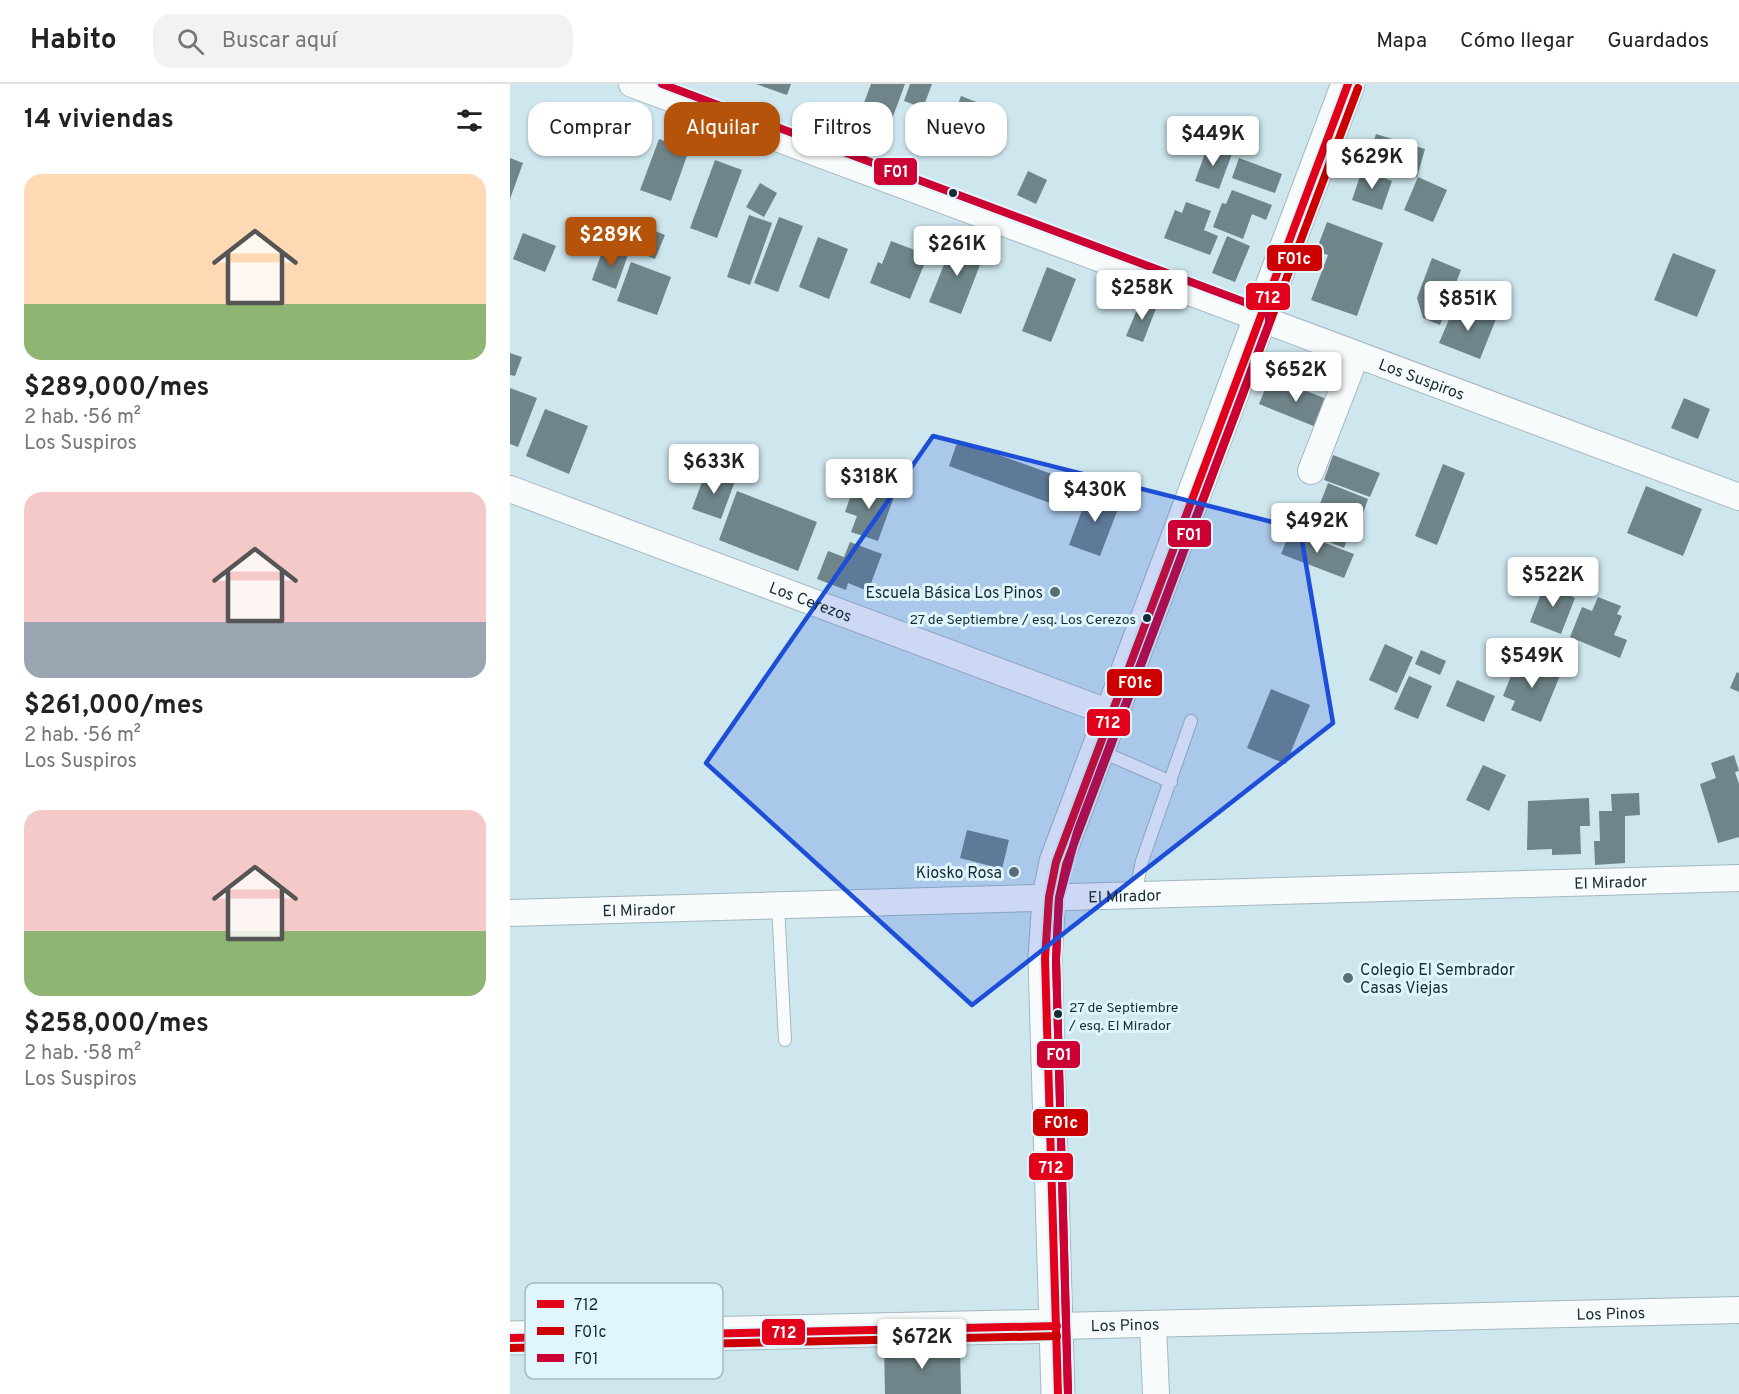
<!DOCTYPE html>
<html lang="es">
<meta charset="utf-8">
<style>
:root{--surface:#fff;--page:#f2f2f2;--text:#222;--muted:#767676;--line:#e0e0e0;--accent:#b45309}
body{margin:0;font-family:Overpass,sans-serif;background:var(--page);color:var(--text);height:100vh;display:flex;flex-direction:column;font-size:22px;white-space:nowrap}
*{box-sizing:border-box;margin:0}
p{font-size:20px;color:var(--muted)}
.icon{flex:none;width:33px;height:33px;fill:none;stroke:currentColor;stroke-width:2;stroke-linecap:round;stroke-linejoin:round}
.map{position:relative;flex:1;overflow:hidden}
.details{display:flex;flex-direction:column;background:var(--surface);width:510px}
.details>*{flex:none}
.guide{position:absolute;left:18px;top:18px;width:570px;height:54px;display:flex;gap:12px}
.price{position:absolute;translate:-50% -51px;padding:0 14px;border-radius:6px;background:#fff;color:#222;font-size:20px;line-height:39px;filter:drop-shadow(0 2px 3px #0008)}
.price::after{content:'';position:absolute;left:50%;top:36px;width:18px;height:14px;margin-left:-9px;background:inherit;clip-path:polygon(0 0,100% 0,50% 100%)}
.price.on{background:var(--accent);color:#fff}
ul{padding:0;list-style:none}
li{display:grid;align-content:center;gap:12px;height:318px;padding:0 24px}
li span{display:grid;place-items:center;height:186px;border-radius:18px;color:#555}
li>.icon{margin-inline-start:auto}
span .icon{width:108px;height:108px;fill:#fffc;stroke-width:1}
li b{font-size:26px}
h2{display:flex;justify-content:space-between;align-items:center;height:72px;padding:0 24px;font-size:26px}
.tag{padding:0 21px;border-radius:18px;background:var(--surface);box-shadow:0 2px 4px #0004;font-size:21px;line-height:54px}
.tag.on{background:var(--accent);color:#fff}
header{display:flex;align-items:center;gap:36px;box-sizing:border-box;height:84px;padding:0 30px;background:var(--surface);border-bottom:2px solid var(--line)}
header strong{font-size:28px}
nav{display:flex;gap:33px;margin-inline-start:auto;font-size:21px}
.search{width:420px;height:54px;background:var(--page);display:flex;align-items:center;gap:15px;box-sizing:border-box;padding:0 21px;border-radius:18px;color:var(--muted);font-size:22px}
main{display:flex;flex:1;min-height:0}
.map>svg:first-child{display:block}
.building{fill:#6f8589}
.lines{fill:none;stroke-linecap:round;stroke-linejoin:round}
.lane-casing{stroke:#a4b8bf;stroke-width:14}
.street-casing{stroke:#a4b8bf;stroke-width:28}
.secondary-casing{stroke:#a4b8bf;stroke-width:35}
.lane{stroke:#f8fbfc;stroke-width:12}
.street{stroke:#f8fbfc;stroke-width:26}
.secondary{stroke:#f8fbfc;stroke-width:33}
.bus-1-casing{stroke:#e0f5fd;stroke-width:12}
.bus-2-casing{stroke:#e0f5fd;stroke-width:12}
.bus-3-casing{stroke:#e0f5fd;stroke-width:12}
.bus-1{stroke:#e2001a;stroke-width:8}
.bus-2{stroke:#c00;stroke-width:8}
.bus-3{stroke:#c03;stroke-width:8}
.marked{fill:#1d4ed8;fill-opacity:0.2;stroke:#1d4ed8;stroke-width:4.5;stroke-linejoin:round}
.bus-dot{fill:#172d34;stroke:#e0f5fd;stroke-width:2}
.poi-dot{fill:#576e75;stroke:#e0f5fd;stroke-width:2}
.labels{text-anchor:middle;stroke-width:6;stroke-linejoin:round;paint-order:stroke}
.bus-label{font-size:14px;fill:#172d34;stroke:#e0f5fd;text-anchor:end}
.street-label{font-size:16px;fill:#172d34;stroke:#e0f5fd}
.poi-label{font-size:16px;fill:#172d34;stroke:#e0f5fd;text-anchor:end}
.key{fill:#e0f5fd;stroke:#a4b9c1;stroke-width:1.5}
.key-label{font-size:16px;fill:#172d34}
.line-badge{stroke:#e0f5fd;stroke-width:2}
.badge-label{font-size:16px;text-anchor:middle;font-weight:bold;fill:#fff}
</style>
<header>
<strong>Habito</strong>
<div class="search"><svg class="icon" aria-label="search" viewBox="0 0 24 24"><circle cx="10" cy="10" r="6"/><path d="M15 15l6 6"/></svg>Buscar aquí</div>
<nav><a>Mapa</a><a>Cómo llegar</a><a>Guardados</a></nav>
</header>
<main>
<section class="details">
<h2>14 viviendas<svg class="icon" aria-label="filters" viewBox="0 0 24 24"><path d="M4 7h16M4 17h16"/><circle cx="9" cy="7" r="2"/><circle cx="15" cy="17" r="2"/></svg></h2>
<ul>
<li><span style="background:linear-gradient(#ffd9b3 70%,#8fb573 0)"><svg class="icon" aria-label="home" viewBox="0 0 24 24"><path d="M3 11l9-7 9 7M6 9v11h12V9"/></svg></span><div><b>$289,000/mes</b><p>2 hab. · 56 m²</p><p>Los Suspiros</p></div></li>
<li><span style="background:linear-gradient(#f6c9c9 70%,#9aa5b1 0)"><svg class="icon" aria-label="home" viewBox="0 0 24 24"><path d="M3 11l9-7 9 7M6 9v11h12V9"/></svg></span><div><b>$261,000/mes</b><p>2 hab. · 56 m²</p><p>Los Suspiros</p></div></li>
<li><span style="background:linear-gradient(#f6c9c9 65%,#8fb573 0)"><svg class="icon" aria-label="home" viewBox="0 0 24 24"><path d="M3 11l9-7 9 7M6 9v11h12V9"/></svg></span><div><b>$258,000/mes</b><p>2 hab. · 58 m²</p><p>Los Suspiros</p></div></li>
</ul>
</section>
<div class="map">
<svg width="1229" height="1310" viewBox="0 0 1229 1310">
<rect width="100%" height="100%" fill="#cee6ee"/>
<g class="building">
<path d="M246,0H281L277,11Z"/>
<path d="M361,0H395L371,65L341,54Z"/>
<path d="M400,0H422L413,24L394,17Z"/>
<path d="M451,12L487,26L476,55L440,41Z"/>
<path d="M866,50L915,65L907,93L858,78Z"/>
<path d="M149,55L179,66L161,117L130,106Z"/>
<path d="M698,61L722,70L709,105L685,97Z"/>
<path d="M0,74L13,79L0,115Z"/>
<path d="M729,74L772,90L765,109L722,94Z"/>
<path d="M205,76L232,86L207,154L180,144Z"/>
<path d="M852,86L882,97L872,126L842,116Z"/>
<path d="M518,87L537,96L526,120L507,111Z"/>
<path d="M908,93L937,106L923,138L894,126Z"/>
<path d="M250,99L267,109L254,133L236,123Z"/>
<path d="M722,106L762,121L756,136L742,130L733,155L703,143L712,119L716,120Z"/>
<path d="M676,118L701,127L694,146L708,152L700,171L654,154L665,126L672,129Z"/>
<path d="M239,131L262,139L240,201L217,193Z"/>
<path d="M269,133L293,142L268,208L244,199Z"/>
<path d="M817,138L873,159L847,232L801,216L818,171L806,167Z"/>
<path d="M138,144L155,151L145,175L128,168Z"/>
<path d="M13,149L46,162L35,188L3,175Z"/>
<path d="M717,152L740,162L725,198L702,189Z"/>
<path d="M308,153L338,165L319,215L289,203Z"/>
<path d="M444,156L475,168L451,230L419,218Z"/>
<path d="M381,157L418,171L400,215L360,199L368,178L372,180Z"/>
<path d="M104,163L119,168L106,205L82,196L92,168L100,172Z"/>
<path d="M1163,169L1206,186L1187,233L1144,216Z"/>
<path d="M922,174L951,186L930,241L913,234L907,214Z"/>
<path d="M121,178L161,193L147,231L107,217Z"/>
<path d="M537,183L566,195L541,258L512,247Z"/>
<path d="M631,216L647,222L633,258L616,252Z"/>
<path d="M952,222L986,235L970,275L929,259L940,233L947,235Z"/>
<path d="M0,269L12,273L5,292L0,291Z"/>
<path d="M774,272L816,289L809,307L766,290Z"/>
<path d="M760,293L822,317L811,345L749,320Z"/>
<path d="M0,304L27,314L8,363L0,360Z"/>
<path d="M1174,314L1200,325L1188,355L1161,344Z"/>
<path d="M35,325L78,342L59,390L16,372Z"/>
<path d="M448,356L561,397L551,423L439,382Z"/>
<path d="M823,371L870,389L860,413L814,396Z"/>
<path d="M933,380L955,389L927,461L905,452Z"/>
<path d="M196,387L225,397L211,435L182,425Z"/>
<path d="M346,397L385,410L368,457L341,448L347,432L335,428Z"/>
<path d="M818,399L858,415L849,441L808,425Z"/>
<path d="M1136,402L1192,425L1173,472L1117,449Z"/>
<path d="M580,405L611,417L590,472L559,461Z"/>
<path d="M227,407L307,438L288,487L209,456Z"/>
<path d="M818,430L843,440L834,464L809,454Z"/>
<path d="M781,446L844,470L834,494L771,470Z"/>
<path d="M340,458L372,470L358,507L338,499L336,506L307,495L318,467L334,473Z"/>
<path d="M1036,497L1058,505L1056,510L1065,514L1051,550L1020,538Z"/>
<path d="M1088,513L1111,522L1107,530L1112,532L1104,551L1117,556L1110,574L1060,553L1072,523L1082,527Z"/>
<path d="M875,560L903,573L887,609L859,596Z"/>
<path d="M911,566L936,577L930,591L905,580Z"/>
<path d="M1021,576L1051,589L1031,638L1001,626L1005,617L993,612L1006,579L1017,584Z"/>
<path d="M1227,588L1229,589V608L1220,604Z"/>
<path d="M899,592L922,602L908,635L884,625Z"/>
<path d="M947,596L985,612L974,638L936,622Z"/>
<path d="M761,605L800,621L776,680L737,664Z"/>
<path d="M1224,671L1229,687L1225,688L1229,700V753L1208,759L1190,700L1206,694L1201,679Z"/>
<path d="M973,681L996,691L979,727L956,716Z"/>
<path d="M1129,709L1130,731L1115,732V779L1085,781L1084,757H1090L1089,727H1102L1101,710Z"/>
<path d="M1079,714L1080,742H1070L1071,770L1042,771V765L1017,766L1018,717Z"/>
<path d="M457,746L499,756L492,785L450,774Z"/>
<path d="M374,1261L450,1264L451,1310H375Z"/>
</g>
<g class="lines">
<g class="lane-casing">
<g id="lane">
<path d="M588,666L661,698"/>
<path d="M625,810L632,777L681,637"/>
<path d="M268,821L275,956"/>
</g>
</g>
<g class="street-casing">
<g id="street">
<path id="s1" d="M122,0L1229,413"/>
<path d="M801,387L846,271"/>
<path id="s2" d="M0,405L600,629"/>
<path id="s3" d="M0,829L1229,794"/>
<path d="M643,1240L646,1310"/>
<path id="s4" d="M547,1242L1229,1226"/>
</g>
</g>
<g class="secondary-casing">
<g id="secondary">
<path d="M0,1254L547,1242"/>
<path d="M548,1310L535,875L539,813L546,778L838,0"/>
</g>
</g>
<use href="#lane" class="lane"/>
<use href="#street" class="street"/>
<use href="#secondary" class="secondary"/>
<g class="bus-1-casing">
<g id="bus-1">
<path d="M0,1254L547,1242"/>
<path d="M548,1310L535,875L539,813L546,778L838,0"/>
</g>
</g>
<g class="bus-2-casing">
<g id="bus-2">
<path d="M0,1264L547,1252"/>
<path d="M558,1310L546,875L549,814L556,781L848,4"/>
</g>
</g>
<g class="bus-3-casing">
<path id="bus-3" d="M152,0L753,225L759,232V239L567,748L549,815L546,875L558,1310"/>
</g>
<use href="#bus-1" class="bus-1"/>
<use href="#bus-2" class="bus-2"/>
<use href="#bus-3" class="bus-3"/>
</g>
<path class="marked" d="M423,352L790,445L823,639L462,921L196,679Z"/>
<g class="bus-dot">
<circle cx="443" cy="109" r="5"/>
<circle cx="637" cy="534" r="5"/>
<circle cx="548" cy="930" r="5"/>
</g>
<g class="poi-dot">
<circle cx="545" cy="508" r="6"/>
<circle cx="504" cy="788" r="6"/>
<circle cx="838" cy="894" r="6"/>
</g>
<g class="labels">
<g class="bus-label">
<text x="626" y="540">27 de Septiembre / esq. Los Cerezos</text>
<text x="559" y="928" text-anchor="start">27 de Septiembre<tspan x="559" dy="18">/ esq. El Mirador</tspan></text>
</g>
<g class="street-label">
<text dy="6" stroke="none"><textPath href="#s1" startOffset="843">Los Suspiros</textPath></text>
<text dy="6" stroke="none"><textPath href="#s2" startOffset="321">Los Cerezos</textPath></text>
<text dy="6" stroke="none"><textPath href="#s3" startOffset="1101">El Mirador</textPath></text>
<text dy="6" stroke="none"><textPath href="#s3" startOffset="615">El Mirador</textPath></text>
<text dy="6" stroke="none"><textPath href="#s3" startOffset="129">El Mirador</textPath></text>
<text dy="6" stroke="none"><textPath href="#s4" startOffset="554">Los Pinos</textPath></text>
<text dy="6" stroke="none"><textPath href="#s4" startOffset="68">Los Pinos</textPath></text>
</g>
<g class="poi-label">
<text x="533" y="514">Escuela Básica Los Pinos</text>
<text x="492" y="794">Kiosko Rosa</text>
<text x="850" y="891" text-anchor="start">Colegio El Sembrador<tspan x="850" dy="18">Casas Viejas</tspan></text>
</g>
</g>
<rect x="15" y="1199" width="198" height="96" rx="9" class="key"/>
<rect x="27" y="1216" width="27" height="8" fill="#e2001a"/>
<rect x="27" y="1243" width="27" height="8" fill="#c00"/>
<rect x="27" y="1270" width="27" height="8" fill="#c03"/>
<g class="key-label">
<text x="64" y="1226">712</text>
<text x="64" y="1253">F01c</text>
<text x="64" y="1280">F01</text>
</g>
<g class="line-badge">
<rect x="363" y="73" width="45" height="29" rx="6" fill="#c03"/>
<rect x="756" y="160" width="57" height="28" rx="6" fill="#c00"/>
<rect x="735" y="198" width="46" height="29" rx="6" fill="#e2001a"/>
<rect x="657" y="435" width="45" height="29" rx="6" fill="#c03"/>
<rect x="596" y="584" width="57" height="29" rx="6" fill="#c00"/>
<rect x="576" y="624" width="45" height="29" rx="6" fill="#e2001a"/>
<rect x="526" y="956" width="45" height="29" rx="6" fill="#c03"/>
<rect x="522" y="1024" width="57" height="29" rx="6" fill="#c00"/>
<rect x="518" y="1068" width="46" height="29" rx="6" fill="#e2001a"/>
<rect x="251" y="1234" width="45" height="28" rx="6" fill="#e2001a"/>
</g>
<g class="badge-label">
<text x="386" y="93">F01</text>
<text x="784" y="180">F01c</text>
<text x="758" y="219">712</text>
<text x="679" y="456">F01</text>
<text x="625" y="604">F01c</text>
<text x="598" y="644">712</text>
<text x="549" y="976">F01</text>
<text x="551" y="1044">F01c</text>
<text x="541" y="1089">712</text>
<text x="274" y="1254">712</text>
</g>
</svg>
<b class="price" style="left:703px;top:83px">$449K</b>
<b class="price" style="left:862px;top:106px">$629K</b>
<b class="price on" style="left:101px;top:184px">$289K</b>
<b class="price" style="left:447px;top:193px">$261K</b>
<b class="price" style="left:632px;top:237px">$258K</b>
<b class="price" style="left:958px;top:248px">$851K</b>
<b class="price" style="left:786px;top:319px">$652K</b>
<b class="price" style="left:204px;top:411px">$633K</b>
<b class="price" style="left:359px;top:426px">$318K</b>
<b class="price" style="left:585px;top:439px">$430K</b>
<b class="price" style="left:807px;top:470px">$492K</b>
<b class="price" style="left:1043px;top:524px">$522K</b>
<b class="price" style="left:1022px;top:605px">$549K</b>
<b class="price" style="left:412px;top:1286px">$672K</b>
<div class="guide">
<a class="tag">Comprar</a>
<a class="tag on">Alquilar</a>
<a class="tag">Filtros</a>
<a class="tag">Nuevo</a>
</div>
</div>
</main>
